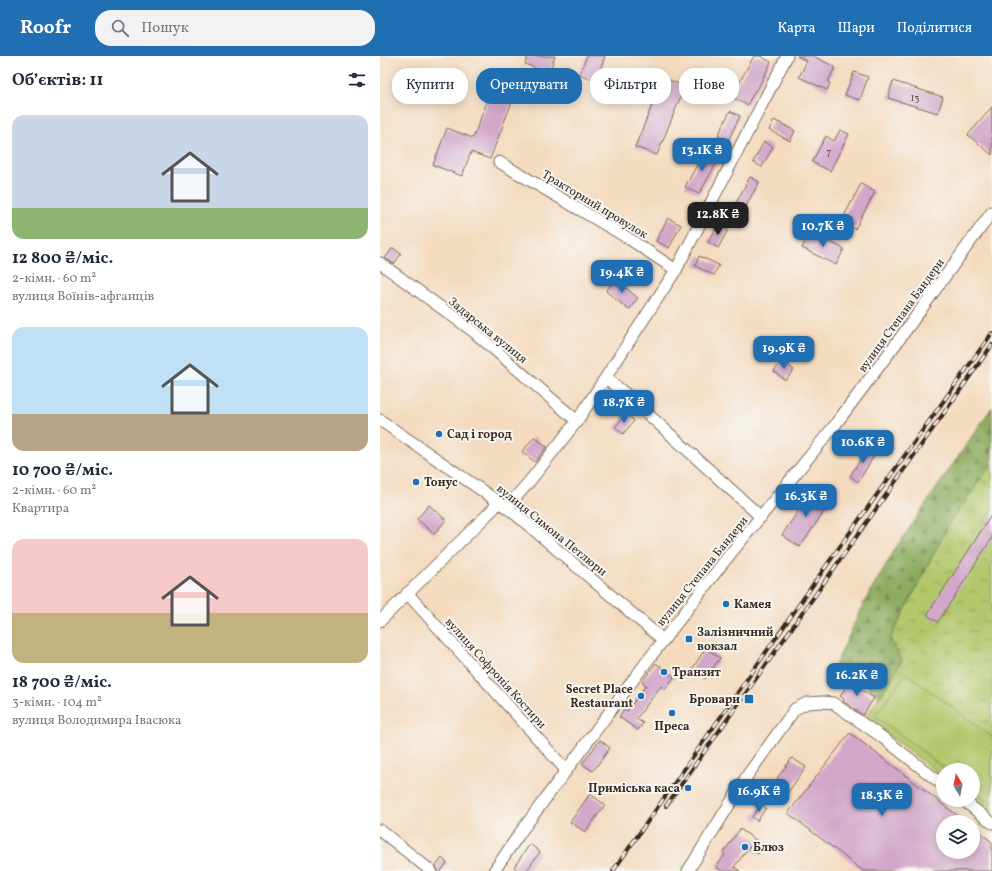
<!DOCTYPE html>
<html lang="uk">
<meta charset="utf-8">
<style>
:root{--surface:#fff;--page:#f2f2f3;--text:#1f2937;--muted:#747a83;--accent:#1f6fb2}
body{margin:0;font-family:Vollkorn,serif;background:var(--page);color:var(--text);height:100vh;display:flex;flex-direction:column;font-size:15px;white-space:nowrap}
*{box-sizing:border-box;margin:0}
p{font-size:13px;color:var(--muted)}
.icon{flex:none;width:22px;height:22px;fill:none;stroke:currentColor;stroke-width:2;stroke-linecap:round;stroke-linejoin:round}
.map{position:relative;flex:1;overflow:hidden}
.drawer{display:flex;flex-direction:column;background:var(--surface);width:380px}
.drawer>*{flex:none}
.guide{position:absolute;left:12px;top:12px;width:380px;height:36px;display:flex;gap:8px}
.needle{width:26px;rotate:350deg}
.buttons{position:absolute;left:556px;top:707px;display:grid;gap:8px}
.buttons a{display:grid;place-items:center;width:44px;height:44px;border-radius:50%;background:var(--surface);box-shadow:0 2px 10px #0003;font-size:20px}
.price{position:absolute;translate:-50% -34px;padding:0 9px;border-radius:8px;background:var(--accent);color:#fff;font-size:13px;line-height:26px;filter:drop-shadow(0 1px 2px #0008)}
.price::after{content:'';position:absolute;left:50%;top:24px;width:12px;height:9px;margin-left:-6px;background:inherit;clip-path:polygon(0 0,100% 0,50% 100%)}
.price.selected{background:#222;color:#fff}
ul{padding:0;list-style:none}
li{display:grid;align-content:center;gap:8px;height:212px;padding:0 12px}
li span{display:grid;place-items:center;height:124px;border-radius:12px;color:#555}
li>.icon{margin-inline-start:auto}
span .icon{width:72px;height:72px;fill:#fffc;stroke-width:1}
li b{font-size:17px}
h2{display:flex;justify-content:space-between;align-items:center;height:48px;padding:0 12px;font-size:17px}
.tag{padding:0 14px;border-radius:16px;background:var(--surface);box-shadow:0 2px 10px #0003;font-size:14px;line-height:36px}
.tag.selected{background:var(--accent);color:#fff}
header{display:flex;align-items:center;gap:24px;box-sizing:border-box;height:56px;padding:0 20px;background:var(--accent);color:#fff}
header strong{font-size:19px}
nav{display:flex;gap:22px;margin-inline-start:auto;font-size:14px}
.search{width:280px;height:36px;background:var(--page);display:flex;align-items:center;gap:10px;box-sizing:border-box;padding:0 14px;border-radius:16px;color:var(--muted);font-size:15px}
main{display:flex;flex:1;min-height:0}
.map>svg:first-child{display:block}
.grass{fill:url(#grass-tufts);stroke:#777845}
.forest{fill:url(#forest-firs);stroke:#646b3f}
.garden{fill:#b3c76c;stroke:#777845}
.building{fill:#d2a7c9}
.lines{fill:none;stroke-linecap:round;stroke-linejoin:round}
.minor-casing{stroke:#7c6857;stroke-width:13}
.minor{stroke:#fff;stroke-width:11}
.rail-casing{stroke:#3b2a1e;stroke-width:4}
.rail{stroke:#f6f6f2;stroke-width:2.5;stroke-dasharray:8;stroke-linecap:butt}
.poi-dot{fill:#1f6fb2;stroke:#f6f6f2;stroke-width:1.5}
.labels{text-anchor:middle;stroke-width:4;stroke-linejoin:round;paint-order:stroke}
.number-label{font-size:10px;fill:#614949}
.street-label{font-size:12px;fill:#3b2a1e;stroke:#f6f6f2}
.poi-label{font-size:12px;font-weight:bold;fill:#3b2a1e;stroke:#f6f6f2;text-anchor:start}
</style>
<header>
<strong>Roofr</strong>
<div class="search"><svg class="icon" aria-label="search" viewBox="0 0 24 24"><circle cx="10" cy="10" r="6"/><path d="M15 15l6 6"/></svg>Пошук</div>
<nav><a>Карта</a><a>Шари</a><a>Поділитися</a></nav>
</header>
<main>
<section class="drawer">
<h2>Об’єктів: 11<svg class="icon" aria-label="filters" viewBox="0 0 24 24"><path d="M4 7h16M4 17h16"/><circle cx="9" cy="7" r="2"/><circle cx="15" cy="17" r="2"/></svg></h2>
<ul>
<li><span style="background:linear-gradient(#c9d6e8 75%,#8fb573 0)"><svg class="icon" aria-label="home" viewBox="0 0 24 24"><path d="M3 11l9-7 9 7M6 9v11h12V9"/></svg></span><div><b>12 800 ₴/міс.</b><p>2-кімн. · 60 m²</p><p>вулиця Воїнів-афганців</p></div></li>
<li><span style="background:linear-gradient(#bfe0f5 70%,#b9a48a 0)"><svg class="icon" aria-label="home" viewBox="0 0 24 24"><path d="M3 11l9-7 9 7M6 9v11h12V9"/></svg></span><div><b>10 700 ₴/міс.</b><p>2-кімн. · 60 m²</p><p>Квартира</p></div></li>
<li><span style="background:linear-gradient(#f6c9c9 60%,#c2b280 0)"><svg class="icon" aria-label="home" viewBox="0 0 24 24"><path d="M3 11l9-7 9 7M6 9v11h12V9"/></svg></span><div><b>18 700 ₴/міс.</b><p>3-кімн. · 104 m²</p><p>вулиця Володимира Івасюка</p></div></li>
</ul>
</section>
<div class="map">
<svg width="612" height="815" viewBox="0 0 612 815">
<defs>
<pattern id="grass-tufts" width="24" height="20" patternUnits="userSpaceOnUse"><rect width="24" height="20" fill="#b3c76c"/><path d="M3 7l-1-3M5 7V3M7 7l1-3M15 17l-1-3M17 17v-4M19 17l1-3" fill="none" stroke="#93a258"/></pattern>
<pattern id="forest-firs" width="22" height="20" patternUnits="userSpaceOnUse"><rect width="22" height="20" fill="#8eac60"/><path d="M5 1l3.5 6h-7zM16 11l3.5 6h-7z" fill="#758c4f"/></pattern>
</defs>
<rect width="100%" height="100%" fill="#f6f6f2"/>
<filter id="ink" filterUnits="userSpaceOnUse"><feTurbulence type="fractalNoise" baseFrequency=".025" numOctaves="2"/><feDisplacementMap in="SourceGraphic" scale="8" xChannelSelector="R" yChannelSelector="G"/><feConvolveMatrix kernelMatrix="1 2 1 2 8 2 1 2 1" color-interpolation-filters="sRGB"/></filter>
<filter id="wash" filterUnits="userSpaceOnUse"><feTurbulence type="fractalNoise" baseFrequency=".012" numOctaves="4" result="noise"/><feDisplacementMap in="SourceGraphic" scale="16" xChannelSelector="R" yChannelSelector="G"/><feGaussianBlur stdDeviation="0.9" result="paint"/><feColorMatrix in="noise" values="0 0 0 0 0 0 0 0 0 0 0 0 0 0 0 0 0 1.4 0 .05"/><feComposite in="paint" operator="in"/></filter>
<g filter="url(#wash)">
<rect width="100%" height="100%" fill="#f4dbc0"/>
<path class="grass" d="M612,407V759L593,744V714H563V721L486,662L522,604L510,583L568,470Z"/>
<path class="forest" d="M612,351V407L568,470L510,583L522,604L500,642C484,625 476,619 454,612L484,547L515,493Z"/>
<path class="garden" d="M526,617L612,681V748L593,734V714H567L495,660Z"/>
<g id="blocks">
<g class="building">
<path d="M148,0H175L169,17L145,8Z"/>
<path d="M207,0H225L216,25L199,18Z"/>
<path d="M374,0H380L391,6L377,34L376,33L367,49L351,41Z"/>
<path d="M417,0H433L455,11L448,26L450,27L447,34L419,21L427,5Z"/>
<path d="M474,16L488,21L480,44L465,39Z"/>
<path d="M118,17L140,25L110,103L91,96L82,120L53,109L67,72L93,82Z"/>
<path d="M283,22L305,30L277,99L255,91Z"/>
<path d="M513,25L563,41L558,57L508,42Z"/>
<path d="M612,51V99L588,79Z"/>
<path d="M350,55L360,60L348,85L338,80Z"/>
<path d="M394,64L415,75L410,85L389,74Z"/>
<path d="M460,74L469,78L450,115L432,106L446,80L454,85Z"/>
<path d="M384,86L393,91L382,111L373,106Z"/>
<path d="M325,94L340,101L319,138L305,131Z"/>
<path d="M370,121L379,126L359,163L350,158Z"/>
<path d="M481,128L495,136L475,173L461,166Z"/>
<path d="M288,162L301,169L289,192L276,185Z"/>
<path d="M338,169L348,174L338,192L328,186Z"/>
<path d="M430,176L464,193L456,209L422,192Z"/>
<path d="M13,192L21,198L14,208L5,202Z"/>
<path d="M319,200L339,209L334,219L315,210Z"/>
<path d="M235,223L258,242L249,254L226,235Z"/>
<path d="M403,304L414,314L405,324L394,315Z"/>
<path d="M246,358L254,365L243,378L235,371Z"/>
<path d="M154,381L167,391L155,406L142,396Z"/>
<path d="M489,390L497,395L478,426L470,420Z"/>
<path d="M433,433L451,445L420,491L402,479Z"/>
<path d="M49,449L66,464L54,478L37,463Z"/>
<path d="M612,458V482L558,566L547,559Z"/>
<path d="M326,592L340,602L325,623L312,613Z"/>
<path d="M276,607L294,621L285,633L281,630L256,663L263,667L258,674L239,661L244,653L247,655L266,629L262,626Z"/>
<path d="M471,623L482,631L480,633L494,642L483,659L463,645L464,643L460,640Z"/>
<path d="M470,677L586,766H563V796H593V771L612,786V815H483L408,757Z"/>
<path d="M220,684L230,692L213,715L202,708Z"/>
<path d="M412,702L426,711L401,746L387,736Z"/>
<path d="M210,738L225,749L205,776L190,766Z"/>
<path d="M382,748L386,752L377,765L372,761Z"/>
<path d="M360,773L384,790L378,798L369,791L354,811L360,815H342L336,811L345,799L343,797Z"/>
<path d="M150,788L160,796L146,815H139L134,811Z"/>
<path d="M62,802L67,807L61,815H58L56,810Z"/>
</g>
</g>
</g>
<g filter="url(#ink)">
<use href="#blocks" fill-opacity="0" stroke="#7c6857" stroke-width="1"/>
<g class="lines">
<g class="minor-casing">
<g id="minor">
<path d="M119,106L248,182L296,214"/>
<path d="M0,207L93,275L197,365"/>
<path d="M226,322L247,339L381,461"/>
<path d="M0,364L133,456L283,584"/>
<path d="M127,451L149,426L197,365L296,214L407,0"/>
<path d="M27,537L186,714"/>
<path d="M0,565L114,452L118,445"/>
<path d="M583,744L612,767"/>
<path d="M0,774L51,815"/>
<path d="M114,815L140,777L265,608L343,507L455,369L515,289L612,156"/>
<path d="M308,815L369,717L415,653L427,647L443,646L453,647L502,681L563,729"/>
</g>
</g>
<use href="#minor" class="minor"/>
<g class="rail-casing">
<g id="rail">
<path d="M286,750L612,289"/>
<path d="M233,815L444,513L612,277"/>
</g>
</g>
<use href="#rail" class="rail"/>
</g>
</g>
<g class="poi-dot">
<circle cx="59" cy="378" r="4"/>
<circle cx="36" cy="426" r="4"/>
<circle cx="346" cy="548" r="4"/>
<rect x="305" y="579" width="8" height="8" rx="2"/>
<circle cx="284" cy="616" r="4"/>
<circle cx="261" cy="640" r="4"/>
<rect x="364" y="638" width="10" height="10" rx="2"/>
<circle cx="292" cy="657" r="4"/>
<circle cx="308" cy="732" r="4"/>
<circle cx="365" cy="791" r="4"/>
</g>
<g class="labels">
<g class="number-label">
<text x="535" y="45">13</text>
<text x="449" y="99">7</text>
</g>
<g class="street-label">
<text transform="translate(215 148) rotate(31)" y="4">Тракторний провулок</text>
<text transform="translate(521 259) rotate(-54)" y="4">вулиця Степана Бандери</text>
<text transform="translate(108 274) rotate(39)" y="4">Задарська вулиця</text>
<text transform="translate(172 474) rotate(39)" y="4">вулиця Симона Петлюри</text>
<text transform="translate(322 515) rotate(-51)" y="4">вулиця Степана Бандери</text>
<text transform="translate(116 617) rotate(48)" y="4">вулиця Софронія Костири</text>
</g>
<g class="poi-label">
<text x="67" y="382">Сад і город</text>
<text x="44" y="430">Тонус</text>
<text x="354" y="552">Камея</text>
<text x="317" y="580">Залізничний<tspan x="317" dy="14">вокзал</tspan></text>
<text x="292" y="620">Транзит</text>
<text x="253" y="637" text-anchor="end">Secret Place<tspan x="253" dy="14">Restaurant</tspan></text>
<text x="360" y="647" text-anchor="end">Бровари</text>
<text x="292" y="674" text-anchor="middle">Преса</text>
<text x="300" y="736" text-anchor="end">Приміська каса</text>
<text x="373" y="795">Блюз</text>
</g>
</g>
</svg>
<div class="buttons">
<a><svg class="needle" viewBox="-14 -14 28 28"><path d="M0-13l5 13h-10z" fill="#e53935"/><path d="M0 13l5-13h-10z" fill="#747a83"/></svg></a>
<a><svg class="icon" aria-label="layers" viewBox="0 0 24 24"><path d="M12 4l9 5-9 5-9-5zM3 14l9 5 9-5"/></svg></a>
</div>
<b class="price" style="left:322px;top:116px">13.1K ₴</b>
<b class="price selected" style="left:338px;top:180px">12.8K ₴</b>
<b class="price" style="left:443px;top:192px">10.7K ₴</b>
<b class="price" style="left:242px;top:238px">19.4K ₴</b>
<b class="price" style="left:404px;top:314px">19.9K ₴</b>
<b class="price" style="left:244px;top:368px">18.7K ₴</b>
<b class="price" style="left:483px;top:408px">10.6K ₴</b>
<b class="price" style="left:426px;top:462px">16.3K ₴</b>
<b class="price" style="left:477px;top:641px">16.2K ₴</b>
<b class="price" style="left:379px;top:757px">16.9K ₴</b>
<b class="price" style="left:502px;top:761px">18.3K ₴</b>
<div class="guide">
<a class="tag">Купити</a>
<a class="tag selected">Орендувати</a>
<a class="tag">Фільтри</a>
<a class="tag">Нове</a>
</div>
</div>
</main>
